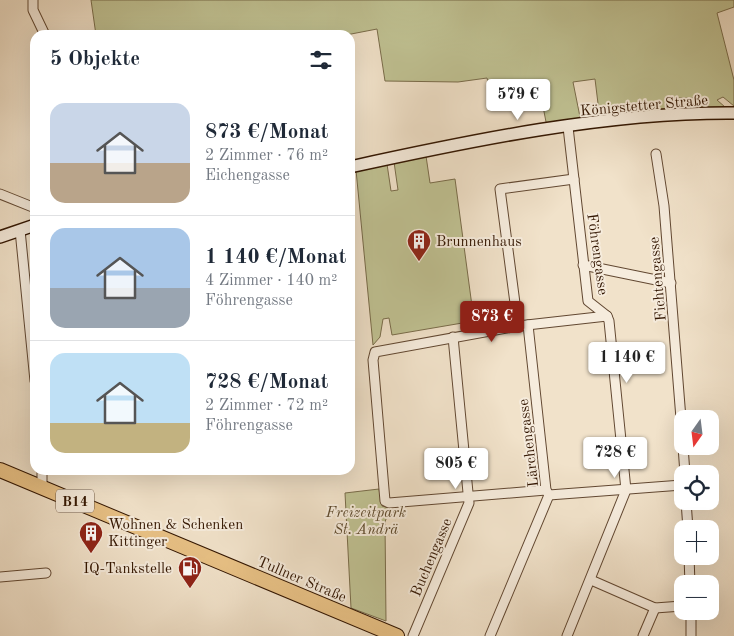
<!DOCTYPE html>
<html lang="de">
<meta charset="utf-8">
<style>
:root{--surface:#fff;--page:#f6f6f7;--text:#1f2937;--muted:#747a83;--line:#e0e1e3;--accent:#8f2418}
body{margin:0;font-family:"Old Standard TT",serif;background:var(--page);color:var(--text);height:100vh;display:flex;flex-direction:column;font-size:19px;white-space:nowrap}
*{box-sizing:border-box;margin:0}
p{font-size:16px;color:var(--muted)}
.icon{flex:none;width:28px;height:28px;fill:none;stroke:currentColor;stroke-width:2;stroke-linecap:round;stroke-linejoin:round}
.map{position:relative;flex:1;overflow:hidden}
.side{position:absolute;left:30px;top:30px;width:325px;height:445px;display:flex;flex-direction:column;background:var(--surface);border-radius:15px;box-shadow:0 5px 20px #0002}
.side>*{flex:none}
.needle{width:32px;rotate:194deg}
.tools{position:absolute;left:674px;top:410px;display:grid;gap:10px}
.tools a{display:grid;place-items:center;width:45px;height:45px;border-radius:10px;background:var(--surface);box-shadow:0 5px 20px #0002;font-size:25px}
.price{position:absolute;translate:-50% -42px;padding:0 11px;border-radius:5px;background:#fff;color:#222;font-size:16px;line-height:32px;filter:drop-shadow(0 1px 2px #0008)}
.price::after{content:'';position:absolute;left:50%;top:30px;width:15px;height:11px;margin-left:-8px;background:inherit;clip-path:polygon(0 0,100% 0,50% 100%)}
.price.current{background:var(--accent);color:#fff}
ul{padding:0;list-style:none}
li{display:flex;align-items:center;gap:15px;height:125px;padding:0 20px}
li+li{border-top:1px solid var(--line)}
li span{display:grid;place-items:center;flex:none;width:140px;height:100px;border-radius:15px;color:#555}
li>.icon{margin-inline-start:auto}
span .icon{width:60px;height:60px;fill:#fffc;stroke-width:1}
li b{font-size:21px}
h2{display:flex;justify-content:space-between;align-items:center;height:60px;padding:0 20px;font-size:21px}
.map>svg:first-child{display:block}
.green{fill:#c0c293;stroke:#796c4a}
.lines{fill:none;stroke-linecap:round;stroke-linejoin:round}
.minor-casing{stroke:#624832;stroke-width:11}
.secondary-casing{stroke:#321500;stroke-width:14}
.primary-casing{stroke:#321500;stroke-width:16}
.minor{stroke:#f6ecdd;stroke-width:9}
.secondary{stroke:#f6ecdd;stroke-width:11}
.primary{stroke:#e8c185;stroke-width:14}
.labels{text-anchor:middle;stroke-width:4;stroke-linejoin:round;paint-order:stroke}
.shield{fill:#f6ecdd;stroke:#6d5642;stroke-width:1}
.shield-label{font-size:14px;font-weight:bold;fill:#321500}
.street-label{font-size:15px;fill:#321500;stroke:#f6ecdd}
.poi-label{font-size:15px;fill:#321500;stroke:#f6ecdd;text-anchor:start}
.park-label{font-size:15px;font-style:italic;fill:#5d492c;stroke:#f6ecdd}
</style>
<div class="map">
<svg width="734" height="636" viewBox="0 0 734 636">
<rect width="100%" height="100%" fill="#f1e2ca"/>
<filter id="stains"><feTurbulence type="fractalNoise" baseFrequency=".004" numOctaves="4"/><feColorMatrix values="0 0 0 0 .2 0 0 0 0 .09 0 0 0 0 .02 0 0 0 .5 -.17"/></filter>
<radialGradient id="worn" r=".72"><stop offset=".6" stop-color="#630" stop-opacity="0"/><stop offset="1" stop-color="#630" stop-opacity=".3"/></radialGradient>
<g class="green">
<path d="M91,0H734V7L717,13L734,80V106L723,97L717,100L725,107L696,108L695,98H678V109L600,120L595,79L573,82L581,122L547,127L538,81L489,86L487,78L458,82L385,81L377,29L346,35H96Z"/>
<path d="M426,156L430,183L455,179L474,321L392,335L389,318L383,319L380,337L373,345L356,170L387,164L391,191L398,190L394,162Z"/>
<path d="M379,489L382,506L390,508L385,522L386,621L351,608L345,493Z"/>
</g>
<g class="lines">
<g class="minor-casing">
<g id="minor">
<path d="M33,0V10L45,35"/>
<path d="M656,154L664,206L682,431"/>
<path d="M0,194L35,208"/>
<path d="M20,230L35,381"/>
<path d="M583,265L671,283"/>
<path d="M518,326L500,189L574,179"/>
<path d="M683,446L685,474"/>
<path d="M42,470V488"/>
<path d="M546,490L389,503L385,501L373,360L375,352L518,326L607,316"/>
<path d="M549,495L682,485"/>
<path d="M686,501L688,529"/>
<path d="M689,556L690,584"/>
<path d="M0,577L46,573"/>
<path d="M591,580L655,608L682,606"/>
<path d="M413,636L469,503L453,337"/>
<path d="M490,636L549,495L546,490L528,325"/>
<path d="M567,636L626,490L609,321L607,316L588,301L568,127"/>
<path d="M643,636L655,608"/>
<path d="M691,636V611"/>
</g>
</g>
<g class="secondary-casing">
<g id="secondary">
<path d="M350,167C473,140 608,112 734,113"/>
<path d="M0,237L35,225"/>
</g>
</g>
<g class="primary-casing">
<path id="primary" d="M0,470L397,636"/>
</g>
<use href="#minor" class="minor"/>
<use href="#secondary" class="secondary"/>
<use href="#primary" class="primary"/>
</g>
<defs>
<g id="building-pin" transform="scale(1.25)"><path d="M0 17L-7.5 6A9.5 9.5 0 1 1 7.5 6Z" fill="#8f2418" stroke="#f6ecdd"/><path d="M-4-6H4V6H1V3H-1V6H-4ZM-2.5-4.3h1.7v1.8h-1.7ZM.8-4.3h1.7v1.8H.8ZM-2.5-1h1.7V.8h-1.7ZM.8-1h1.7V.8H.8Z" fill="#fff"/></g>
<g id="fuel-pin" transform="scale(1.25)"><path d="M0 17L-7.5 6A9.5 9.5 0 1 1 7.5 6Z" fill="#8f2418" stroke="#f6ecdd"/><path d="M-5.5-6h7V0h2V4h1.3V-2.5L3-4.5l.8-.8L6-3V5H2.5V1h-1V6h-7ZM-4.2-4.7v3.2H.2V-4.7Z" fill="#fff"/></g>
</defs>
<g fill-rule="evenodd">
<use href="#building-pin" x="419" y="241"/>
<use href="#building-pin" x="91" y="533"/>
<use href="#fuel-pin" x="190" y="568"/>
</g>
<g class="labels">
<rect class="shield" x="56" y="489.5" width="38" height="23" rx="4"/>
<g class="shield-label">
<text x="75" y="506">B14</text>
</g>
<g class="street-label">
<text transform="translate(644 105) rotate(-5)" y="5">Königstetter Straße</text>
<text transform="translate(598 254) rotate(82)" y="5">Föhrengasse</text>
<text transform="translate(657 279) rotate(-95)" y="5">Fichtengasse</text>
<text transform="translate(528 443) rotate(-97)" y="5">Lärchengasse</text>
<text transform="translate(431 557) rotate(-67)" y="5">Buchengasse</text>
<text transform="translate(302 579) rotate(23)" y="5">Tullner Straße</text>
</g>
<g class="poi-label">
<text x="436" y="246">Brunnenhaus</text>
<text x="108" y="529">Wohnen &amp; Schenken<tspan x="108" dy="17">Kittinger</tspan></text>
<text x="172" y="573" text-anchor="end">IQ-Tankstelle</text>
</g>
<g class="park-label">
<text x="366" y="517">Freizeitpark<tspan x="366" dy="17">St. Andrä</tspan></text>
</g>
</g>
<rect width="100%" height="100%" filter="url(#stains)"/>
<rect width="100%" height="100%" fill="url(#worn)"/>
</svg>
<div class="tools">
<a><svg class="needle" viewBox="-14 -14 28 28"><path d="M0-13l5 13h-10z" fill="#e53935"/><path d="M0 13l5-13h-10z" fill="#747a83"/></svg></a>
<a><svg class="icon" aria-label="locate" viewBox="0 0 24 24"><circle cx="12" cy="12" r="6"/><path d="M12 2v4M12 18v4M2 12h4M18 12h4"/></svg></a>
<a>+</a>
<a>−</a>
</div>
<b class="price" style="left:518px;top:121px">579 €</b>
<b class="price current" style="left:492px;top:343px">873 €</b>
<b class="price" style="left:627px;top:384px">1 140 €</b>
<b class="price" style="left:615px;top:479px">728 €</b>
<b class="price" style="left:456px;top:490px">805 €</b>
<section class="side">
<h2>5 Objekte<svg class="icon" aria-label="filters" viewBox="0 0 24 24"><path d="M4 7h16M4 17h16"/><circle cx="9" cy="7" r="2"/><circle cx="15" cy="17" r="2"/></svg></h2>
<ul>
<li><span style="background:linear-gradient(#c9d6e8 60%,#b9a48a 0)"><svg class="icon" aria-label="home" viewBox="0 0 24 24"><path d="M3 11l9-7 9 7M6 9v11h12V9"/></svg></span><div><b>873 €/Monat</b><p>2 Zimmer · 76 m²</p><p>Eichengasse</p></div></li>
<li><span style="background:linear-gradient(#a9c7e8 60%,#9aa5b1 0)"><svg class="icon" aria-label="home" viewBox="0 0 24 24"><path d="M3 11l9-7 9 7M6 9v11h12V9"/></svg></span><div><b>1 140 €/Monat</b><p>4 Zimmer · 140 m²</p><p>Föhrengasse</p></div></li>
<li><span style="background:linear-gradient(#bfe0f5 70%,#c2b280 0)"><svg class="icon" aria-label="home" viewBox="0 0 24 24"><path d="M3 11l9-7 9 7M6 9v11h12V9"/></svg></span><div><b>728 €/Monat</b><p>2 Zimmer · 72 m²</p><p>Föhrengasse</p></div></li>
</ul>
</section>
</div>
